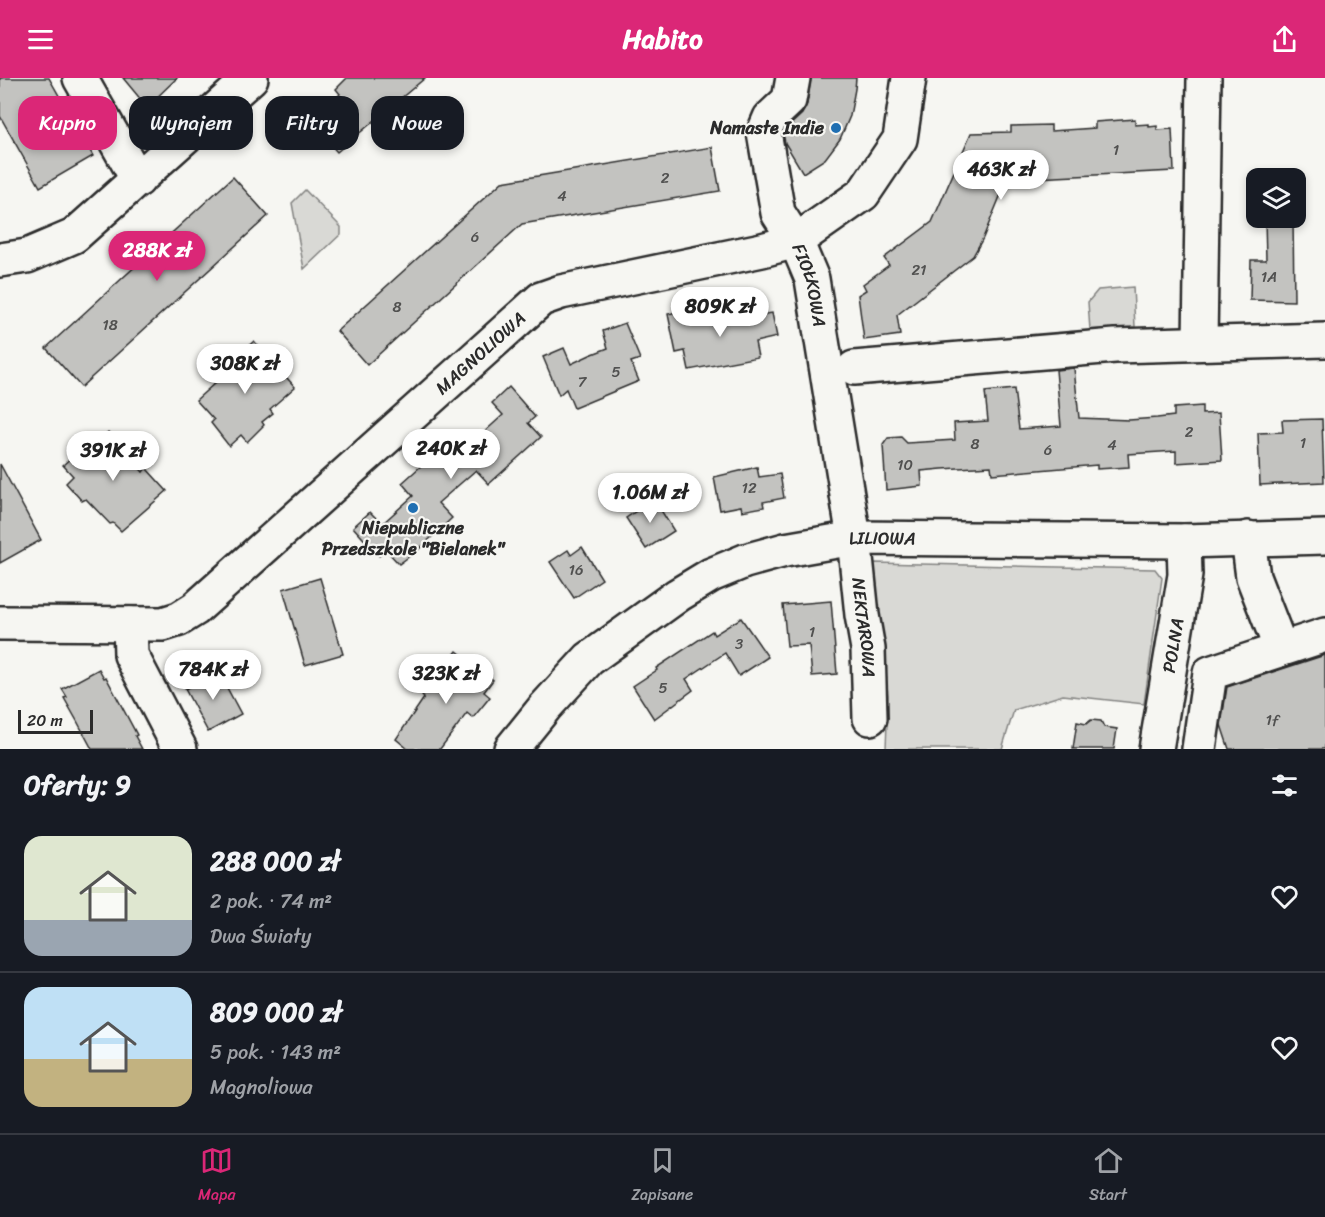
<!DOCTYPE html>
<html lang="pl">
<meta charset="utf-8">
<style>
:root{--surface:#171b24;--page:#242831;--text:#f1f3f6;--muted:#9ea1a6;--line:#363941;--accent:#db2777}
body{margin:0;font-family:Sriracha,sans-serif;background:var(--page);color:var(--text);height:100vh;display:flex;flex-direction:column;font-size:22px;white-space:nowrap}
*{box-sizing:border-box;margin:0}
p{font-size:20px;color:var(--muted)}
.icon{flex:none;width:33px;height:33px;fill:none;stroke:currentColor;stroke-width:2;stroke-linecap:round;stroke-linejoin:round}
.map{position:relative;height:671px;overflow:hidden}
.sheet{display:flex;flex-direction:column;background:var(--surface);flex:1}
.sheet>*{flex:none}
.top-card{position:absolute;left:18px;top:18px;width:600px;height:54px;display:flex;gap:12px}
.tools{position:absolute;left:1246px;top:90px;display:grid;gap:12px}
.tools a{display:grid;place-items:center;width:60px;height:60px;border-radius:12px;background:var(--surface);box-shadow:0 3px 9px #0003;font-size:30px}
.scale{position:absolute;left:18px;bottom:15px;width:75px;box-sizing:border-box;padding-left:6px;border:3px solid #2b2b2b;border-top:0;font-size:16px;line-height:21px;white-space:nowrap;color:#2b2b2b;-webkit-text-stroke:4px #f6f6f2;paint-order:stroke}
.price{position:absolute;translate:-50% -51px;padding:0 14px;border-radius:21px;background:#fff;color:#222;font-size:20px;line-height:39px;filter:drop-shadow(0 2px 3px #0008)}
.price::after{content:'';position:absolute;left:50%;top:36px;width:18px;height:14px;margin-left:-9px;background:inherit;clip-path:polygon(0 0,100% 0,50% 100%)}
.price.on{background:var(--accent);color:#fff}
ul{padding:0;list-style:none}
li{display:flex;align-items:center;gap:18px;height:150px;padding:0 24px}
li+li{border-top:2px solid var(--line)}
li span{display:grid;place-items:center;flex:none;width:168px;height:120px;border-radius:18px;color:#555}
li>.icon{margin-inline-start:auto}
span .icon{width:72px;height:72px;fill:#fffc;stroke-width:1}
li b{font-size:26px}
h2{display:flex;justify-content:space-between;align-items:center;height:72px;padding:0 24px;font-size:26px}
.chip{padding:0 21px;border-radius:18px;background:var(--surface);box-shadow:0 3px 9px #0003;font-size:21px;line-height:54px}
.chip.on{background:var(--accent);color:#fff}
header{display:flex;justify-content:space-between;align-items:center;height:78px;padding:0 24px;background:var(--accent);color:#fff;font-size:27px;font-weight:800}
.tab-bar{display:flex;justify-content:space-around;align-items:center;height:84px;border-top:2px solid var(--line);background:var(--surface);font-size:16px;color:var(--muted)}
.tab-bar a{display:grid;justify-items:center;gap:3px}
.tab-bar .on{color:var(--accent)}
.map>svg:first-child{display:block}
.green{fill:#d9d9d5;stroke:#828280;stroke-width:1.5}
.building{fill:#c3c3c0;stroke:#2b2b2b;stroke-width:1.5}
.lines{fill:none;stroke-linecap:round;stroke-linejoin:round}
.minor-casing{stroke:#2b2b2b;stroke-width:38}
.minor{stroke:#f6f6f2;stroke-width:33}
.poi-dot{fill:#1f6fb2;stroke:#f6f6f2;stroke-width:2}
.labels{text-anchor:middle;stroke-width:4.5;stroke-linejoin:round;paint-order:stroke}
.number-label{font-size:15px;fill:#515150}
.poi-label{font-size:18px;font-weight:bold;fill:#2b2b2b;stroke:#f6f6f2;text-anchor:end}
.street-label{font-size:18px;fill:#2b2b2b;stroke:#f6f6f2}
</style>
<header><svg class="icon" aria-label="menu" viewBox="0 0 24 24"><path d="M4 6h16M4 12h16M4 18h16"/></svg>Habito<svg class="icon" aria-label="share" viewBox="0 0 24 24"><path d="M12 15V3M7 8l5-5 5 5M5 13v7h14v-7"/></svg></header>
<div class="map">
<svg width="1325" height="671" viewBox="0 0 1325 671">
<rect width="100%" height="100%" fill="#f6f6f2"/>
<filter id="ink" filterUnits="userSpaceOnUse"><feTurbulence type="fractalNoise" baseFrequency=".0167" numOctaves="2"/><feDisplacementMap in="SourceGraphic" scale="12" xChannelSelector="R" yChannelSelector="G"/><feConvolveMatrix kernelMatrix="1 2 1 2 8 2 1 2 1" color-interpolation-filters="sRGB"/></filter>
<g filter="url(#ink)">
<g class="green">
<path d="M305,112L341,149V156L304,191L292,125Z"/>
<path d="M1133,209L1135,249L1090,252L1088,224L1098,212Z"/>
<path d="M873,485L1155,491L1162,500L1144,626L1063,617L1014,632L1002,671H886L888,617Z"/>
</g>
<g class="building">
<path d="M0,0H49L93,78L40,109L0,38Z"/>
<path d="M123,0H177L147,29Z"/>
<path d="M347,0H425L337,74L314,48L340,16L336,11Z"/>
<path d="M811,0H856L855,11L850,38L840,61L825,81L803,95L785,65L783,56L786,51L802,36L807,26Z"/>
<path d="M1135,41V47L1149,46V49L1157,48V52L1172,51L1174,93L1016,101L1004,109L983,160L973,178L897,237L900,257L864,262L858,217L866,212L863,206L889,187L884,180L932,144L971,55L1011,54V48L1051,47V53L1095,50V44Z"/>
<path d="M712,69L720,113L522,146L367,287L337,253L502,104Z"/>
<path d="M233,99L268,138L81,309L46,270Z"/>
<path d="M1265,140H1293L1294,223L1250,222L1251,182H1266Z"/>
<path d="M691,231L694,248L736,240L735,235L760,231L761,237L772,235L777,259L755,264L758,279L689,292L685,273L676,275L668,236Z"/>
<path d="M625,245L640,281L631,284L639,303L574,330L566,311L559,317L543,279L564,270L571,286L590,277L608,270L603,253Z"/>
<path d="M254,263L295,309L270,331L273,335L262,344L264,347L247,364L241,357L229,368L211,345L214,342L196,322L235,287L231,284Z"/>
<path d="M1074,290L1079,340L1129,342L1157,340L1174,338V330L1202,328V336L1219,335L1222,382L1176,385V373L1128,376L1129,389L1097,391V387L992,396L991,388L942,391L921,393L922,408L886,412L883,367L888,360L901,359L907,365L955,362L954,345L988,343L985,314L1014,311L1019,351L1061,348L1056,292Z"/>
<path d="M509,309L535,339L528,345L541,359L489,406L476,392L438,425L452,440L418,472L399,486L386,472L379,478L353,449L370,434L382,446L413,418L402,405L460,353L471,366L503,337L492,325Z"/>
<path d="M1322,341L1324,404L1260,407L1258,355L1283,354L1282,342Z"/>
<path d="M108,354L143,394L146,390L167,413L121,453L113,445L110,446L86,421L82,423L66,405L73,398L63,387L84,368L88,372Z"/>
<path d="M0,386L41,462L0,485Z"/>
<path d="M757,389L759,399L780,396L784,420L763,424L764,429L742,433L741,428L720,432L714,399Z"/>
<path d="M654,421L674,453L646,471L626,440Z"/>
<path d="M582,469L602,501L574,520L550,484L568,472L571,477Z"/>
<path d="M320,500L343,576L305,587L283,511Z"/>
<path d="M831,523L837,596L812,598L809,567L787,568L783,527Z"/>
<path d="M741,540L768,579L739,598L725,575L686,601L693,612L654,641L633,608L657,592L656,590L712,553L714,557Z"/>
<path d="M457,573L493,602L484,614L490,619L473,640L467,635L440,671H408L396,661L424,620L422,618Z"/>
<path d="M1325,577V671H1229L1221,647L1227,609Z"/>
<path d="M99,591L104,600L106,599L137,657L135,658L142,671H92L77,643L64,620L67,619L62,611Z"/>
<path d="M218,593L241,636L208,654L185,611Z"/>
<path d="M1091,642L1101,643L1104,649L1117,651L1114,671H1073L1077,644L1086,646Z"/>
</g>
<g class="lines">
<g class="minor-casing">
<g id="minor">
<path d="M80,0L138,102"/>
<path id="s1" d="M793,0L789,22L770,40L764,54L778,135L796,163L812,201L854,460L862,537L868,571L870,640"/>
<path d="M0,182L27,178L74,158L251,0"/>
<path d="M1200,264L1204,0"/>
<path d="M854,290L1115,268L1325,262"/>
<path d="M1248,460L1253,499L1281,571"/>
<path id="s2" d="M0,545L163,546L179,541L195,531L541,221L561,214L762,172L796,163L863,116L900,61L909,0"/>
<path d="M130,546L131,577L180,671"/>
<path id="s3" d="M511,671L545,629L589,581L678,517L711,497L745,483L785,472L854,460L1184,463L1325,459"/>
<path id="s4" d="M1156,671L1185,497L1184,463"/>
<path d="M1199,671L1210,595L1325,557"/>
</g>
</g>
<use href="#minor" class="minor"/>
</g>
</g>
<g class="poi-dot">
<circle cx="836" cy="50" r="6"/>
<circle cx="413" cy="430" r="6"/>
</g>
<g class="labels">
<g class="number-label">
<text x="1116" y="77">1</text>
<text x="665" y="105">2</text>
<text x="562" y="123">4</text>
<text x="475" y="164">6</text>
<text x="919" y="197">21</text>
<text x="1269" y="204">1A</text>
<text x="397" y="234">8</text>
<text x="110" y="252">18</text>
<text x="616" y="299">5</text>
<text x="582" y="309">7</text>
<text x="1189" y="359">2</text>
<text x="1303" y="370">1</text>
<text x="975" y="371">8</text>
<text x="1112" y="372">4</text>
<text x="1048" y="377">6</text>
<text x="905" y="392">10</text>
<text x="749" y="415">12</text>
<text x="576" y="497">16</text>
<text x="812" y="559">1</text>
<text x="739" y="571">3</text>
<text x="663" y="615">5</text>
<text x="1272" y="647">1f</text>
</g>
<g class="poi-label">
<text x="824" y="56">Namaste Indie</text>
<text x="413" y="456" text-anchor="middle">Niepubliczne<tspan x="413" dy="21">Przedszkole "Bielanek"</tspan></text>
</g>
<g class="street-label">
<text dy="6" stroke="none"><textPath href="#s1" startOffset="226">FIOŁKOWA</textPath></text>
<text dy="6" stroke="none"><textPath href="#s2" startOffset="582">MAGNOLIOWA</textPath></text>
<text dy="6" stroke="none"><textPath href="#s3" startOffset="444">LILIOWA</textPath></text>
<text dy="6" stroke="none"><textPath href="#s1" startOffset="573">NEKTAROWA</textPath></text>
<text dy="6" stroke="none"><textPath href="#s4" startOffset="105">POLNA</textPath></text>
</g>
</g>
</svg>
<div class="tools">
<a><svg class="icon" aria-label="layers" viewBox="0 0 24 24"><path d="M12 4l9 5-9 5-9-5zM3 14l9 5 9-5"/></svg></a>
</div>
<div class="scale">20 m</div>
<b class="price" style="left:1001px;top:123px">463K zł</b>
<b class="price on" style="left:157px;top:204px">288K zł</b>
<b class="price" style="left:720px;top:260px">809K zł</b>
<b class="price" style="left:245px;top:317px">308K zł</b>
<b class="price" style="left:451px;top:402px">240K zł</b>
<b class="price" style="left:113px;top:404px">391K zł</b>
<b class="price" style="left:650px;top:446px">1.06M zł</b>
<b class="price" style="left:213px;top:623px">784K zł</b>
<b class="price" style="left:446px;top:627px">323K zł</b>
<div class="top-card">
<a class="chip on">Kupno</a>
<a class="chip">Wynajem</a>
<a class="chip">Filtry</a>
<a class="chip">Nowe</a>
</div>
</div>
<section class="sheet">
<h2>Oferty: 9<svg class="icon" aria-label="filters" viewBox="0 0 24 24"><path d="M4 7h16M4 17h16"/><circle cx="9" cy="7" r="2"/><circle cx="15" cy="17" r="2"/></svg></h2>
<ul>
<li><span style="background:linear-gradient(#dfe7d0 70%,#9aa5b1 0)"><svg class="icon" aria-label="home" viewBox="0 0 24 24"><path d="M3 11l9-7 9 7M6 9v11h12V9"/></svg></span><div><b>288 000 zł</b><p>2 pok. · 74 m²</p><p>Dwa Światy</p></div><svg class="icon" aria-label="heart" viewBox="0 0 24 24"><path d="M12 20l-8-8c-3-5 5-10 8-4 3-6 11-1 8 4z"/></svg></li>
<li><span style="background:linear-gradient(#bfe0f5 60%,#c2b280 0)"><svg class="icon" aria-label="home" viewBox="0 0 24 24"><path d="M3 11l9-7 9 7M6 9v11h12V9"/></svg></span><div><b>809 000 zł</b><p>5 pok. · 143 m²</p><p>Magnoliowa</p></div><svg class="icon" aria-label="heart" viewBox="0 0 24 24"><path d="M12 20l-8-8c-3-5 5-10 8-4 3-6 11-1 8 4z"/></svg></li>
</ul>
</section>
<nav class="tab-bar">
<a class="on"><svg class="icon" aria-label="map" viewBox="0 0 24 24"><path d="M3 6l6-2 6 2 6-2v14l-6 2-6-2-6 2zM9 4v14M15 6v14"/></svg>Mapa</a>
<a><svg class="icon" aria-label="saved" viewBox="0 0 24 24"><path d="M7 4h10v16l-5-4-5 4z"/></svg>Zapisane</a>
<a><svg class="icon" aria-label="home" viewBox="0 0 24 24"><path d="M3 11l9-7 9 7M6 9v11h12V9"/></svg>Start</a>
</nav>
